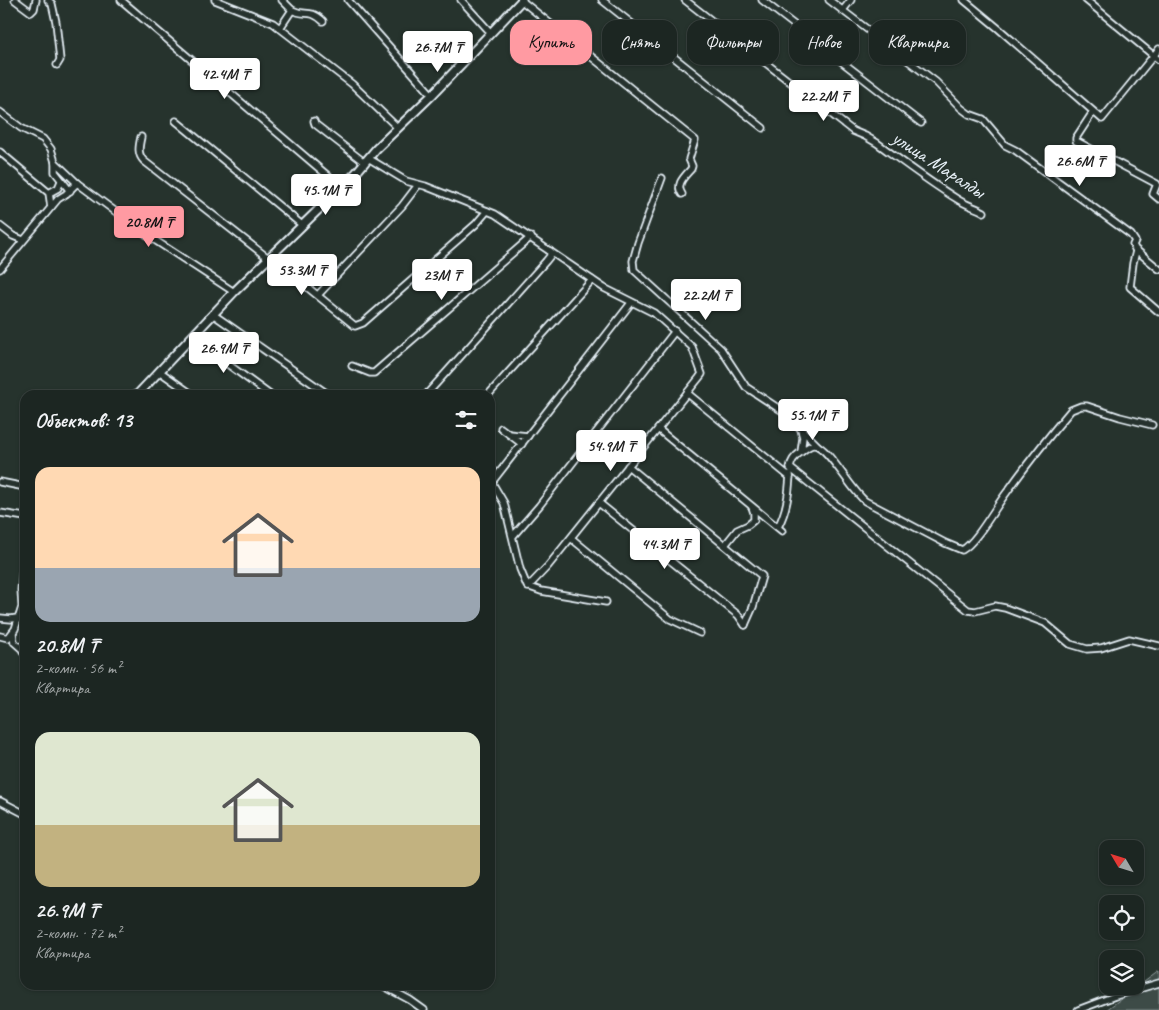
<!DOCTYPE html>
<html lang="ru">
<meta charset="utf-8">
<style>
:root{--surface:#1c2622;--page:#29322f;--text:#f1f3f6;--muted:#a0a5a5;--line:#3a4340;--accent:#ff9aa2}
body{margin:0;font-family:Caveat,sans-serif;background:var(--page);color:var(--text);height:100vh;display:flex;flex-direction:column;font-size:19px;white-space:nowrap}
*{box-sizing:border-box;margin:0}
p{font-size:16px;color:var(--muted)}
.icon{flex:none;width:28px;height:28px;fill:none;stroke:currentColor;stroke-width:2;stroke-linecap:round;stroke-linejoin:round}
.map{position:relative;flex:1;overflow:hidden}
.drawer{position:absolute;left:20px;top:390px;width:475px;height:600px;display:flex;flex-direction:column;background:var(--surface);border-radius:15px;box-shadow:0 1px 4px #0004,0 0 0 1px var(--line)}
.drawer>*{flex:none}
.hud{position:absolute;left:510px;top:20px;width:475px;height:45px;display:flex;gap:10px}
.needle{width:32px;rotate:308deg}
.tools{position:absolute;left:1099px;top:840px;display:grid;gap:10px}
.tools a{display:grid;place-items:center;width:45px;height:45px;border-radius:10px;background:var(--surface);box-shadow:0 1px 4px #0004,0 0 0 1px var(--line);font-size:25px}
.price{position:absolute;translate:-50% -42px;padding:0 11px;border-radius:5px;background:#fff;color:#222;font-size:16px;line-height:32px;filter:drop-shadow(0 1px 2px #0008)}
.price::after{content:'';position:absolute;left:50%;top:30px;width:15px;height:11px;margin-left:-8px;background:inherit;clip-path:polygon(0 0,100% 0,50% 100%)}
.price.active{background:var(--accent);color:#111}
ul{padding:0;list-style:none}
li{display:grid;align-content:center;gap:10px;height:265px;padding:0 15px}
li span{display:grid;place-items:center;height:155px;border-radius:15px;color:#555}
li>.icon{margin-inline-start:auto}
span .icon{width:90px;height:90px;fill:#fffc;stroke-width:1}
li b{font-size:21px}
h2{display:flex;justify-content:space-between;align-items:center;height:60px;padding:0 15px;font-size:21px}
.chip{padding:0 18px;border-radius:15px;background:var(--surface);box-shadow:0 1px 4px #0004,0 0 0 1px var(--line);font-size:18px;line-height:45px}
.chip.active{background:var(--accent);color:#111}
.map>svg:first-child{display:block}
.green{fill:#3e4b47;stroke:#939ea0}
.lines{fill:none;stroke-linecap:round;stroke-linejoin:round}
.minor-casing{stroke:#e8f1f8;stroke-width:9}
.tertiary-casing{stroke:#e8f1f8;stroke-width:11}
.minor{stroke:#26332d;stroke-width:5.5}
.tertiary{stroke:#26332d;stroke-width:7}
.labels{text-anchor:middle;stroke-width:5;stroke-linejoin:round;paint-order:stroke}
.street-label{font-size:20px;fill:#e8f1f8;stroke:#26332d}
</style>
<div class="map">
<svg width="1159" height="1010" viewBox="0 0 1159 1010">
<rect width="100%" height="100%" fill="#26332d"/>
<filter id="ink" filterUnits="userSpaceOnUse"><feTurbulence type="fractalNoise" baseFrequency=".02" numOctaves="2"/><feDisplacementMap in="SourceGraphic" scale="10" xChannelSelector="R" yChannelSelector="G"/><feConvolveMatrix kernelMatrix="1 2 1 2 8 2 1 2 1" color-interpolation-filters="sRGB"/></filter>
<g filter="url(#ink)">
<path class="green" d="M1159,971V1010H1106Z"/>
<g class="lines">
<g class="minor-casing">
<g id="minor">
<path d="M15,0L31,12L34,9L36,0"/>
<path d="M48,0L52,4L56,22L60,60L57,65"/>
<path d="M121,0L341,187"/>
<path d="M215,0L273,23L352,84L398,128"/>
<path d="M348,0L432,95"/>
<path d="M461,0L491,33"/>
<path d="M602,0L763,128"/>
<path d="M685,0L853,131L865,136L877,143C903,162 929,182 957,199C966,205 975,207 984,212"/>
<path d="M762,0L921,123"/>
<path d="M829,0L936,82L961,108L969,114L983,119L1005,145L1015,150L1131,235L1135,241L1133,245L1135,249L1159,269"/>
<path d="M964,0L999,29L1102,119L1159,49"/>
<path d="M1086,0L1159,60"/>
<path d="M522,1L695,140L689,159L692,166L691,169C685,176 675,184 682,194"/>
<path d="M292,10C306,17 309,8 323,21"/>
<path d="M843,10L851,0"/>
<path d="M280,28L292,10L282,0"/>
<path d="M0,112L21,128L43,139L51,149L55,162L77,183L147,235L234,292"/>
<path d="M1093,112L1076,138V141L1157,184L1153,194L1159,199"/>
<path d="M176,121L302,225"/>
<path d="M314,121L315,124L364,162"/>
<path d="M141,137C139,146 137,154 144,161L268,258"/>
<path d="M0,152L49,193L51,207"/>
<path d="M368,158L406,181L425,186L495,214L604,288L654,313L692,347L702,374L699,378L548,566L528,587"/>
<path d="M55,162V172L70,191"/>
<path d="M662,178L638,243L633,261L634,270L721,349L746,387L784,412L818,446"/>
<path d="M49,193L58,188L61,181"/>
<path d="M0,226L13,236L23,240"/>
<path d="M1136,251L1133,263L1130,287L1159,312"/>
<path d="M273,253L280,265L355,326L363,323L476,224L487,211"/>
<path d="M0,269L58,199L66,194L77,183"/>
<path d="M318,295L402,206L418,185"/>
<path d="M214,315L329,395"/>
<path d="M192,338L270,395"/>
<path d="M352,366L370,373H374L531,237"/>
<path d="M159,371L193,395"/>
<path d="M687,393L790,477"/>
<path d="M426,395L546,261L550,256V251"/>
<path d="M488,395L592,280"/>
<path d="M1152,425L1120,417L1087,406H1081L1071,410C1049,436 1027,464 1007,492C996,506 976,543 962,550L945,543L865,501C851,490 828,447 815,445C810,444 805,449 801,452C795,456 791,461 790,468L968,610L975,611L995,606L1005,608L1045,623L1070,644L1087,649L1101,648L1129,639L1159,646"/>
<path d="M501,428L522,444"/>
<path d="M658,429L782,531"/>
<path d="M509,434L528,436"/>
<path d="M801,452L803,437L801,430"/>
<path d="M628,466L762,576L753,607L745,625"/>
<path d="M491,481L504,503L520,569L527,586L541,591L606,602"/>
<path d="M0,482L25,487"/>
<path d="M492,482L631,303"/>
<path d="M599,503L738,615L745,625"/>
<path d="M0,513L25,517"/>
<path d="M778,527C787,510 789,493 790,474"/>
<path d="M513,536L539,506L675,331"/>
<path d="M571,538L670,619L700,633"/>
<path d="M725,545L737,530L748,525L754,520V513L752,507"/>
<path d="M0,618L11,619L17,618"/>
<path d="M13,633L14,642L23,650V652"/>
<path d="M0,636L8,638L15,629L22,607L21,590L25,539"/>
<path d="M0,801L25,814"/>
<path d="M382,985L410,1000L424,1010"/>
<path d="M1078,1010L1115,996L1159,983"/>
</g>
</g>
<g class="tertiary-casing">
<path id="tertiary" d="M137,395L234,292L355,174L376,149L432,95L522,0"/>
</g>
<use href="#minor" class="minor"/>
<use href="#tertiary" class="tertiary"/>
</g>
</g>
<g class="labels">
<g class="street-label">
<text transform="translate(939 164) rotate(33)" y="7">улица Маралды</text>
</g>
</g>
</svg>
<div class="tools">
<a><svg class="needle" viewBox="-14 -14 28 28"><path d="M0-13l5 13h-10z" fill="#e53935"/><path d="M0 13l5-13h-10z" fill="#a0a5a5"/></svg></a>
<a><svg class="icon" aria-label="locate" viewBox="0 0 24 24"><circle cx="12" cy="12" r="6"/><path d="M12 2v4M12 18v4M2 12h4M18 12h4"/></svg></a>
<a><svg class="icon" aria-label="layers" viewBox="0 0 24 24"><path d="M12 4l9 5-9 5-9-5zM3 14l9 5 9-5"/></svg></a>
</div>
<b class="price" style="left:438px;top:73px">26.7M ₸</b>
<b class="price" style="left:225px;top:100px">42.4M ₸</b>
<b class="price" style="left:824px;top:122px">22.2M ₸</b>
<b class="price" style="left:1080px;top:187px">26.6M ₸</b>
<b class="price" style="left:326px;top:216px">45.1M ₸</b>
<b class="price active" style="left:149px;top:248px">20.8M ₸</b>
<b class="price" style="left:302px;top:296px">53.3M ₸</b>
<b class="price" style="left:442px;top:301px">23M ₸</b>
<b class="price" style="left:706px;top:321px">22.2M ₸</b>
<b class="price" style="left:224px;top:374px">26.9M ₸</b>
<b class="price" style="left:813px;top:441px">55.1M ₸</b>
<b class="price" style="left:611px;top:472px">54.9M ₸</b>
<b class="price" style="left:665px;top:570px">44.3M ₸</b>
<div class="hud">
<a class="chip active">Купить</a>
<a class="chip">Снять</a>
<a class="chip">Фильтры</a>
<a class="chip">Новое</a>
<a class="chip">Квартира</a>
</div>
<section class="drawer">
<h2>Объектов: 13<svg class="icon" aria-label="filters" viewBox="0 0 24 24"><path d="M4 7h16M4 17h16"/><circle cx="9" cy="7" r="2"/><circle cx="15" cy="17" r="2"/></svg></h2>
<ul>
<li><span style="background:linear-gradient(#ffd9b3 65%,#9aa5b1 0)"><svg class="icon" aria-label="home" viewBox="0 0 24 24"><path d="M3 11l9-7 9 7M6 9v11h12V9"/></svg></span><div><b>20.8M ₸</b><p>2-комн. · 56 m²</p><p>Квартира</p></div></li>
<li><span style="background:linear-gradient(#dfe7d0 60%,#c2b280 0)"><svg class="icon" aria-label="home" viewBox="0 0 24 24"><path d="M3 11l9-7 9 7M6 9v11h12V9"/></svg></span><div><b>26.9M ₸</b><p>2-комн. · 72 m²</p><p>Квартира</p></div></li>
</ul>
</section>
</div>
